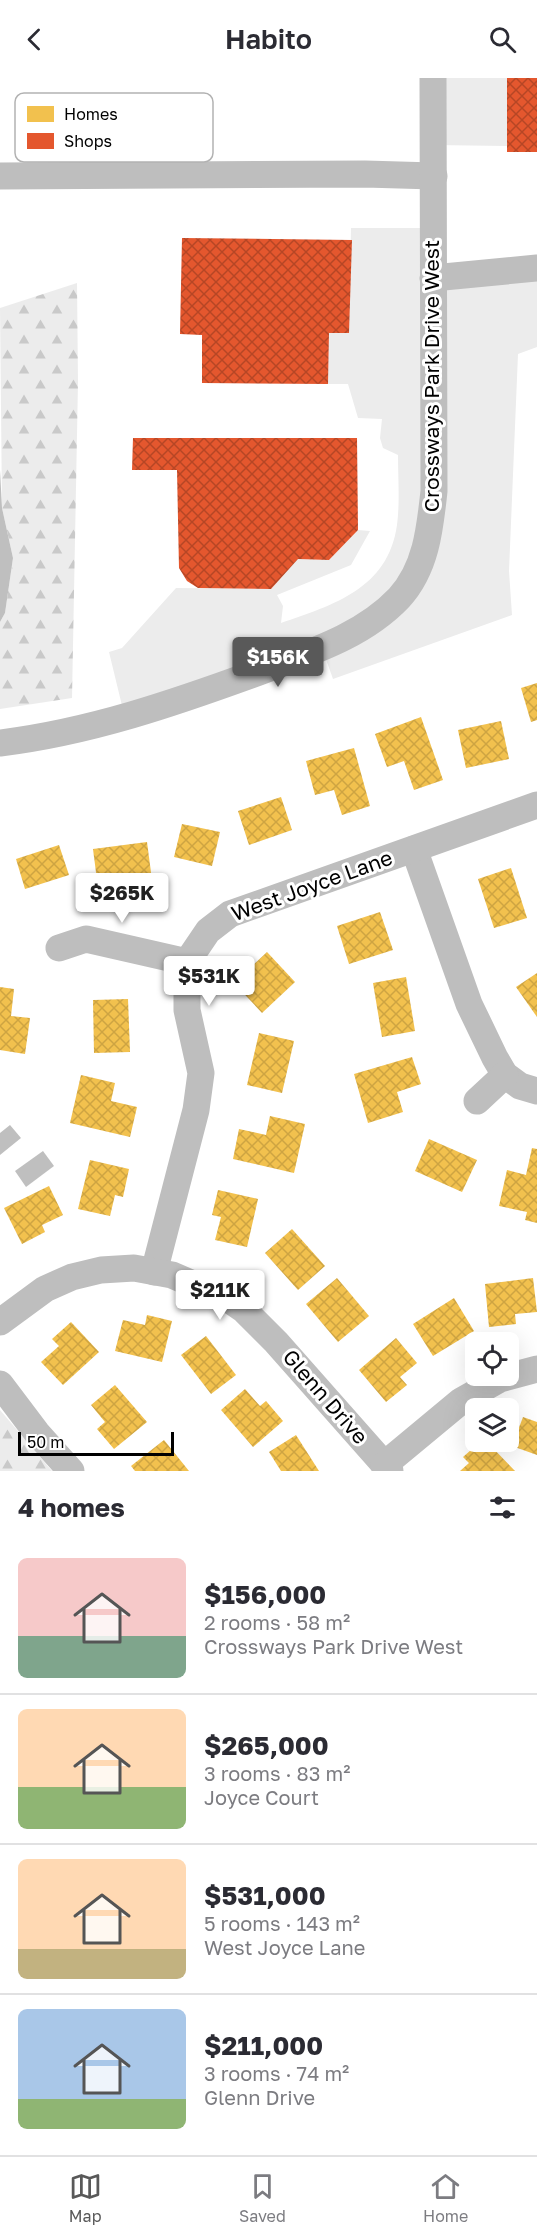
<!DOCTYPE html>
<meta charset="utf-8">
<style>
:root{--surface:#fff;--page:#f7f7f7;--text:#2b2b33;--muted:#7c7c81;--line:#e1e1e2;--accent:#595959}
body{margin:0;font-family:"Golos Text",sans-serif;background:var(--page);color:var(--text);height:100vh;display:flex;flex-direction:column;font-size:22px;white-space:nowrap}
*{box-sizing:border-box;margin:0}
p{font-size:20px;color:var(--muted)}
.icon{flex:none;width:33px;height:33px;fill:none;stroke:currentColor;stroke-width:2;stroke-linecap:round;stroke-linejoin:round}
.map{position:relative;height:1393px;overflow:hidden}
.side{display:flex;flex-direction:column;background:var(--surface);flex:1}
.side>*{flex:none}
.fabs{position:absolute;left:465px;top:1254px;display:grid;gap:12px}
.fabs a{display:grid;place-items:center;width:54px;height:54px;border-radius:9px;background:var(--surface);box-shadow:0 6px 24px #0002;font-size:30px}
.scale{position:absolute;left:18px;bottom:15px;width:156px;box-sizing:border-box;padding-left:6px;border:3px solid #000;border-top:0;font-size:16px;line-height:21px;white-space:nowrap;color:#000;-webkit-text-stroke:4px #fff;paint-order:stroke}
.price{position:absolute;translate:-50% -51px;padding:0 14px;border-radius:6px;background:#fff;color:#222;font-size:20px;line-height:39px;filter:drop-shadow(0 2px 3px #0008)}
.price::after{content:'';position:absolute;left:50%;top:36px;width:18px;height:14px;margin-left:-9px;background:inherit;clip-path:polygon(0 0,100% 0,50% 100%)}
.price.on{background:var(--accent);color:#fff}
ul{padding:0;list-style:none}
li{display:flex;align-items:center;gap:18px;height:150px;padding:0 18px}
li+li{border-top:2px solid var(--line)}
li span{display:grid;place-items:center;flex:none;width:168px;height:120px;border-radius:9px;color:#555}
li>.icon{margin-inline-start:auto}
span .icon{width:72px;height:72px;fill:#fffc;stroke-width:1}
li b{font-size:26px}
h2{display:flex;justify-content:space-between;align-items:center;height:72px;padding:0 18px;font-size:26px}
header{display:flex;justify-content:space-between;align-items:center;height:78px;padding:0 18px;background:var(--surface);font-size:27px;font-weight:600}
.dock{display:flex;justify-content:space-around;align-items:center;height:84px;border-top:2px solid var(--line);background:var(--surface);font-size:16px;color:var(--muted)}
.dock a{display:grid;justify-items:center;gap:3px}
.dock .on{color:var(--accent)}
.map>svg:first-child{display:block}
.green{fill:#ececec}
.forest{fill:url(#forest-firs)}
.water{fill:#bfbfbf}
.homes{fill:url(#homes-cross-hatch)}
.shops{fill:url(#shops-cross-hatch)}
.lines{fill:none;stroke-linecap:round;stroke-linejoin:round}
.minor{stroke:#bebebe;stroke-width:27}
.labels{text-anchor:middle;stroke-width:6;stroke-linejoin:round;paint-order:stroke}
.street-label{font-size:21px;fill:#000;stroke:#fff}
.key{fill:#fff;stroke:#b2b2b2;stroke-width:1.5}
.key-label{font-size:16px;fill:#000}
</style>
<header><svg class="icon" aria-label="back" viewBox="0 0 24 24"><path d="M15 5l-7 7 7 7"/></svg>Habito<svg class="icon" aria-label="search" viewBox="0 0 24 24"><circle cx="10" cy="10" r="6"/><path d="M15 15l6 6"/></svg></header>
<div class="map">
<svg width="537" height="1393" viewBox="0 0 537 1393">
<defs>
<pattern id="forest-firs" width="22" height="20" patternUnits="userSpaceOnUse" patternTransform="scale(1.5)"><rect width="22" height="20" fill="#ececec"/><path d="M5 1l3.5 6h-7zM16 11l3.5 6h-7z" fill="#c9c9c9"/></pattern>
<pattern id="homes-cross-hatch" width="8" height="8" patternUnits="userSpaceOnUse" patternTransform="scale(1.5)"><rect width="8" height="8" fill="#f2c14e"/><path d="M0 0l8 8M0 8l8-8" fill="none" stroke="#cea442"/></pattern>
<pattern id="shops-cross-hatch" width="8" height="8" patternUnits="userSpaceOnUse" patternTransform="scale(1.5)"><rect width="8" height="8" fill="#e4572e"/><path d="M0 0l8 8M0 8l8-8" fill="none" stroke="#b64625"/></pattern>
</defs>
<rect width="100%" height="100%" fill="#fff"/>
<g class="green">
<path d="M433,0H507V68L433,67Z"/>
<path d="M351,150H433V200L537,190V269L518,276L509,493L512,537L333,601L322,570L125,640L109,574L122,570L176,510L271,511L298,481L329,482L358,452L370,453L351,487L277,517L283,528L281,545C333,527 388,511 397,447C400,424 398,400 398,377L383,370L380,360L382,341L358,340L348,306H328L329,255H349Z"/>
</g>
<g class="forest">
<path d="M77,205L78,304L72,620L0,631V544L5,535L13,480L2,430L0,230Z"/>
<path d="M0,1332L52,1393H0Z"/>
</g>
<g class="water">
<path d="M0,392L2,430L13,480L5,535L0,544Z"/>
<path d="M10,1047L21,1060L0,1077V1055Z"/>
<path d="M43,1073L54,1088L26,1109L15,1093Z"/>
</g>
<g class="homes">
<path d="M537,605V642L531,644L521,610Z"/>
<path d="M421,639L443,702L414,712L404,683L387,689L375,656Z"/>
<path d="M501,643L509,681L466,690L458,652Z"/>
<path d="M354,670L370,728L342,737L334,712L315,717L306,683Z"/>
<path d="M281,719L292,752L249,767L238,733Z"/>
<path d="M182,746L220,754L212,788L174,779Z"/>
<path d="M147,764L152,802L98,810L93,771Z"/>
<path d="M59,767L69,797L25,811L16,781Z"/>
<path d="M511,790L527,840L494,850L478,801Z"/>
<path d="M380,834L393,872L349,886L337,848Z"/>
<path d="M267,874L295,904L262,935L234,905Z"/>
<path d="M537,895V939L516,909Z"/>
<path d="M406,899L415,953L382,959L373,905Z"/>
<path d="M0,909L14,911L11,938L30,940L25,976L0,972Z"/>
<path d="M128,921L130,974L94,975L93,922Z"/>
<path d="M259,955L294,963L282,1015L247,1007Z"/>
<path d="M412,979L421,1006L397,1014L403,1034L368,1045L354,996Z"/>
<path d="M81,997L115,1005L111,1023L137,1029L130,1059L70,1045Z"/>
<path d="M270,1038L305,1046L294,1095L233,1081L239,1051L266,1057Z"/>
<path d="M429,1061L477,1082L462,1114L415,1093Z"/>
<path d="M532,1070L537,1071V1145L525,1142L527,1134L499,1128L507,1092L526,1097Z"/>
<path d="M90,1082L129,1091L123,1119L115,1117L110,1138L78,1131Z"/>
<path d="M49,1108L63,1137L42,1147L45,1154L22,1166L4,1130Z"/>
<path d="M218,1112L258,1121L247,1169L215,1162L221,1139L212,1137Z"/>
<path d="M292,1151L325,1188L298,1212L265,1175Z"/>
<path d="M337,1200L369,1238L338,1264L306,1226Z"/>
<path d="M533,1200L537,1234L515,1236L516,1246L489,1249L485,1206Z"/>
<path d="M454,1220L474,1253L433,1278L413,1246Z"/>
<path d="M147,1237L172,1243L162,1284L115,1273L123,1242L145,1247Z"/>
<path d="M71,1244L99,1274L63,1307L41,1284L59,1268L52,1261Z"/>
<path d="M206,1258L236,1297L211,1316L181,1277Z"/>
<path d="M396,1260L417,1285L400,1299L407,1307L386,1324L359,1292Z"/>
<path d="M115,1307L147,1344L114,1371L97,1351L105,1344L91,1327Z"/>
<path d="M245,1311L260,1328L266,1323L283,1343L253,1369L221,1332Z"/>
<path d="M523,1339L537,1344V1377L512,1368Z"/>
<path d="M296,1357L319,1393H281L269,1374Z"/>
<path d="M164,1362L189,1393H135L131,1388Z"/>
<path d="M480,1364H487L515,1393H460L469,1385L463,1379Z"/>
</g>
<g class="shops">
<rect x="507" y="0" width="30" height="74"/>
<path d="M182,160L352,162L349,255H329L328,306L202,305V257L180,256Z"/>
<path d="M133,360H357L358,452L329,482L298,481L271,511L198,510L187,503L179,490L177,392H132Z"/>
</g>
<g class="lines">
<g class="minor">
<path d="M0,98L365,96L434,98"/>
<path d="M433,200L537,190"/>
<path d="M0,665C90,654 174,625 259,594C308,575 362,559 399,520C426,491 430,451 434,413L433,0"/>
<path d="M414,771L469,926L495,980L505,997L520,1008L537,1013"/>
<path d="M59,870L86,861L187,884"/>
<path d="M477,1023L505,997"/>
<path d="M154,1194L196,1032L201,995L187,932V884L208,853L230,836L537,727"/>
<path d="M0,1244L45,1211L72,1199L101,1192L134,1190L172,1197L228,1221L244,1232L276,1264L390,1393"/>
<path d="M0,1306L37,1355L71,1393"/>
<path d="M384,1387L461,1323L500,1301L537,1291"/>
</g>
</g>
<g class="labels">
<g class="street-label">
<text transform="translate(432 298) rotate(-90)" y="7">Crossways Park Drive West</text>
<text transform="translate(312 808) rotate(-20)" y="7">West Joyce Lane</text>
<text transform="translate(325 1319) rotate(49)" y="7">Glenn Drive</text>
</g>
</g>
<rect x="15" y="15" width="198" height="69" rx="9" class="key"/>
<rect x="27" y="28" width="27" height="16" fill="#f2c14e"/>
<rect x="27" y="55" width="27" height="16" fill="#e4572e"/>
<g class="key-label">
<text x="64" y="42">Homes</text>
<text x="64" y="69">Shops</text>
</g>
</svg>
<div class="fabs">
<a><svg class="icon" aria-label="locate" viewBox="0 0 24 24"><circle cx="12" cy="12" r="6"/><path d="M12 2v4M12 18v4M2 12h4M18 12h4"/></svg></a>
<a><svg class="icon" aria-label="layers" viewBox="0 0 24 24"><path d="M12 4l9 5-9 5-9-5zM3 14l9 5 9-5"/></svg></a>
</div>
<div class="scale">50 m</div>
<b class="price on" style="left:278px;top:610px">$156K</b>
<b class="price" style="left:122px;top:846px">$265K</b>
<b class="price" style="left:209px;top:929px">$531K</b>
<b class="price" style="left:220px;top:1243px">$211K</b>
</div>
<section class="side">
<h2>4 homes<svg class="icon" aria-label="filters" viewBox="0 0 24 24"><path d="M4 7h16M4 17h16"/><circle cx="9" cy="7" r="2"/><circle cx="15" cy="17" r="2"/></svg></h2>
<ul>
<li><span style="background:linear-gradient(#f6c9c9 65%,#7fa58c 0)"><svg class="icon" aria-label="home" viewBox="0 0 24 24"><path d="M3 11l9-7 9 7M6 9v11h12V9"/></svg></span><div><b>$156,000</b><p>2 rooms · 58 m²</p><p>Crossways Park Drive West</p></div></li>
<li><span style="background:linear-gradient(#ffd9b3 65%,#8fb573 0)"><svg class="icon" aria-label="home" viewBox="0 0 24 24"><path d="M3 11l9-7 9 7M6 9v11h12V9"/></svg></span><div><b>$265,000</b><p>3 rooms · 83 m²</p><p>Joyce Court</p></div></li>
<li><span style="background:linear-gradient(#ffd9b3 75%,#c2b280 0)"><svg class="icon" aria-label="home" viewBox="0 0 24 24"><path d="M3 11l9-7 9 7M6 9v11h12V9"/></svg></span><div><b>$531,000</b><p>5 rooms · 143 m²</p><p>West Joyce Lane</p></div></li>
<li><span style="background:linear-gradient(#a9c7e8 75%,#8fb573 0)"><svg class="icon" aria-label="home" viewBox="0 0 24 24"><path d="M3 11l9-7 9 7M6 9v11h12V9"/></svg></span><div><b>$211,000</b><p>3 rooms · 74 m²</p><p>Glenn Drive</p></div></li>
</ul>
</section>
<nav class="dock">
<a class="on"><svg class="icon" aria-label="map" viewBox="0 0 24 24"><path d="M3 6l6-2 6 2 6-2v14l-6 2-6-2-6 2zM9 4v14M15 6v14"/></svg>Map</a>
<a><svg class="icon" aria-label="saved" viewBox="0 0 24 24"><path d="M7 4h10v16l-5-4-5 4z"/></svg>Saved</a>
<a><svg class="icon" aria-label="home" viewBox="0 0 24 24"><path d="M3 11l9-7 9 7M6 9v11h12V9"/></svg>Home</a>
</nav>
